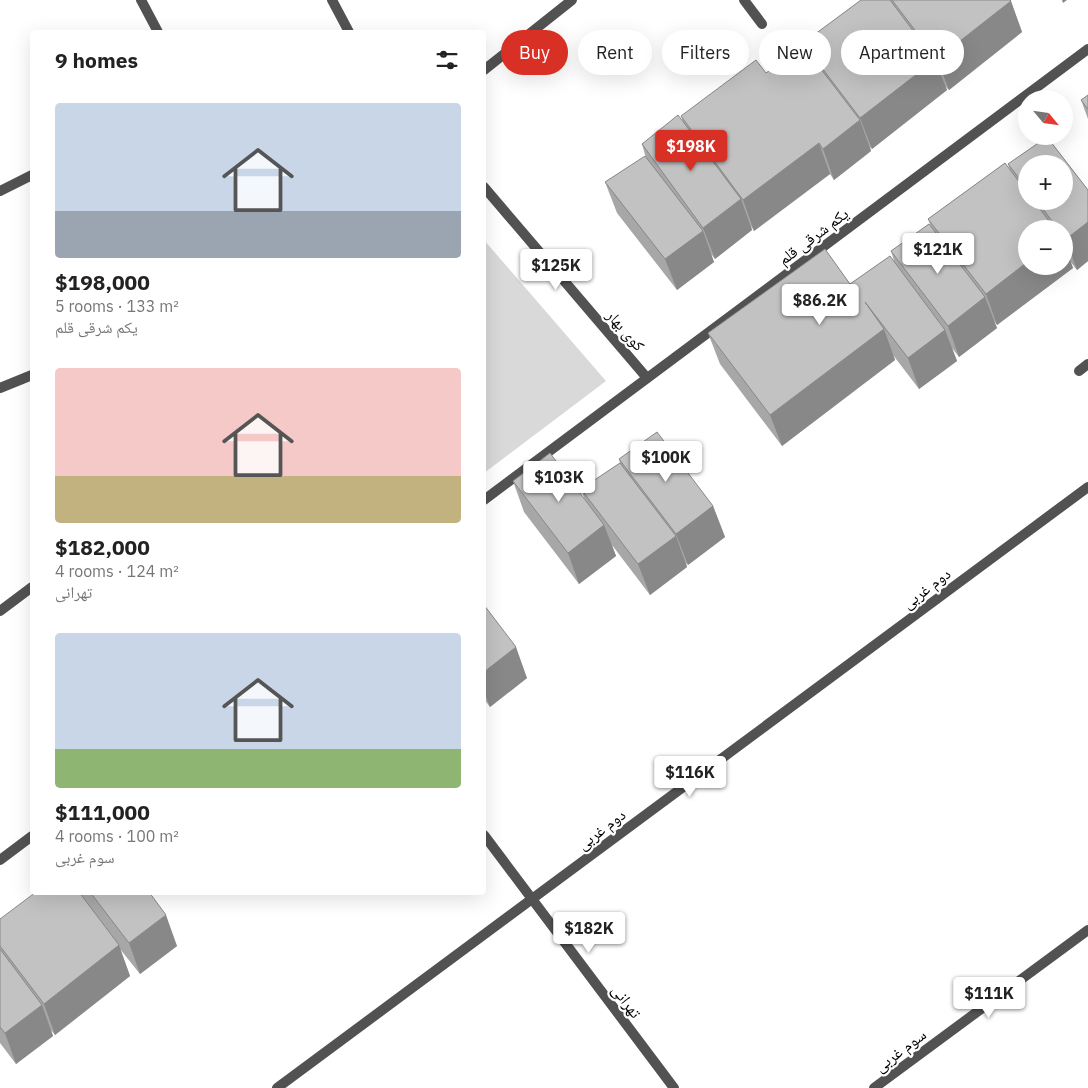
<!DOCTYPE html>
<meta charset="utf-8">
<style>
:root{--surface:#fff;--page:#f2f2f2;--text:#222;--muted:#767676;--accent:#d93025}
body{margin:0;font-family:"IBM Plex Sans","Noto Naskh Arabic",sans-serif;background:var(--page);color:var(--text);height:100vh;display:flex;flex-direction:column;font-size:19px;white-space:nowrap}
*{box-sizing:border-box;margin:0}
p{font-size:16px;color:var(--muted)}
.icon{flex:none;width:28px;height:28px;fill:none;stroke:currentColor;stroke-width:2;stroke-linecap:round;stroke-linejoin:round}
.map{position:relative;flex:1;overflow:hidden}
.side{position:absolute;left:30px;top:30px;width:456px;height:865px;display:flex;flex-direction:column;background:var(--surface);border-radius:5px;box-shadow:0 5px 20px #0002}
.side>*{flex:none}
.banner{position:absolute;left:501px;top:30px;width:475px;height:45px;display:flex;gap:10px}
.needle{width:32px;rotate:119deg}
.tools{position:absolute;left:1018px;top:90px;display:grid;gap:10px}
.tools a{display:grid;place-items:center;width:55px;height:55px;border-radius:50%;background:var(--surface);box-shadow:0 5px 20px #0002;font-size:25px}
.price{position:absolute;translate:-50% -42px;padding:0 11px;border-radius:5px;background:#fff;color:#222;font-size:16px;line-height:32px;filter:drop-shadow(0 1px 2px #0008)}
.price::after{content:'';position:absolute;left:50%;top:30px;width:15px;height:11px;margin-left:-8px;background:inherit;clip-path:polygon(0 0,100% 0,50% 100%)}
.price.active{background:var(--accent);color:#fff}
ul{padding:0;list-style:none}
li{display:grid;align-content:center;gap:10px;height:265px;padding:0 25px}
li span{display:grid;place-items:center;height:155px;border-radius:5px;color:#555}
li>.icon{margin-inline-start:auto}
span .icon{width:90px;height:90px;fill:#fffc;stroke-width:1}
li b{font-size:21px}
h2{display:flex;justify-content:space-between;align-items:center;height:60px;padding:0 25px;font-size:21px}
.chip{padding:0 18px;border-radius:22px;background:var(--surface);box-shadow:0 5px 20px #0002;font-size:18px;line-height:45px}
.chip.active{background:var(--accent);color:#fff}
.map>svg:first-child{display:block}
.green{fill:#d9d9d9}
.lines{fill:none;stroke-linecap:round;stroke-linejoin:round}
.minor{stroke:#525252;stroke-width:10}
.tertiary{stroke:#525252;stroke-width:10}
.wall{fill:#a7a7a7;fill-rule:evenodd}
.shaded-wall{fill:#888}
.building{fill:#c2c2c2;stroke:#888}
.labels{text-anchor:middle;stroke-width:4.5;stroke-linejoin:round;paint-order:stroke}
.street-label{font-size:16px;fill:#000;stroke:#fff}
</style>
<div class="map">
<svg width="1088" height="1088" viewBox="0 0 1088 1088">
<rect width="100%" height="100%" fill="#fff"/>
<path class="green" d="M484,240L606,381L484,473Z"/>
<g class="lines">
<g class="minor">
<path d="M141,0L158,32"/>
<path d="M332,0L349,32"/>
<path d="M744,0L762,24"/>
<path d="M484,70L572,0"/>
<path d="M484,187L647,378"/>
<path d="M0,191L32,175"/>
<path d="M1079,371L1088,364"/>
<path d="M0,388L32,375"/>
<path d="M0,611L32,587"/>
<path d="M484,835L674,1088"/>
<path d="M277,1088L1088,487"/>
<path d="M874,1088L1088,930"/>
</g>
<g class="tertiary">
<path d="M484,500L1088,49"/>
<path d="M0,860L32,836"/>
</g>
</g>
<g class="wall">
<path d="M861,0H1010L1022,32L949,90L945,86L947,90L872,149L870,147L871,151L834,180L830,174L754,231L751,226L752,230L715,259L711,254L714,262L677,290L617,213L605,182L646,158L642,144L683,122L681,116L766,73L804,47L803,43Z"/>
<path d="M1088,95V119L1081,100Z"/>
<path d="M1047,137L1088,190V261L1077,270L1070,261L1073,268L997,325L993,320L997,328L959,357L952,348L957,361L919,389L893,355L895,360L782,446L720,364L708,333L825,249L850,284L890,256L895,264L891,251L929,224L931,227L928,219L1005,163L1010,170L1008,164ZM1026,164H1064V201H1026ZM1026,229H1064V266H1026Z"/>
<path d="M619,459L713,506L725,537L688,565L686,563L687,567L650,595L612,545L616,556L579,584L524,512L513,481L585,500L581,489L620,463Z"/>
<path d="M484,605L527,678L490,707L484,699Z"/>
<path d="M80,892H149L177,946L140,974L120,949L130,976L55,1035L51,1030L53,1036L16,1064L0,1043V919L82,896Z"/>
</g>
<g class="shaded-wall">
<path d="M1062,0H1067L1063,3Z"/>
<path d="M1011,1L1022,32L949,90L937,59Z"/>
<path d="M935,60L947,90L872,149L860,118Z"/>
<path d="M860,120L871,151L834,180L823,149Z"/>
<path d="M819,143L830,174L754,231L743,200Z"/>
<path d="M741,199L752,230L715,259L703,228Z"/>
<path d="M1088,222V261L1077,270L1066,239Z"/>
<path d="M703,231L714,262L677,290L665,259Z"/>
<path d="M1064,243L1073,268L997,325L986,294L1026,263V266H1064Z"/>
<path d="M985,297L997,328L959,357L948,326Z"/>
<path d="M884,329L895,360L782,446L770,415Z"/>
<path d="M945,330L957,361L919,389L908,358Z"/>
<path d="M713,506L725,537L688,565L676,534Z"/>
<path d="M604,525L616,556L579,584L568,553Z"/>
<path d="M676,536L687,567L650,595L638,564Z"/>
<path d="M516,647L527,678L490,707L484,691V672Z"/>
<path d="M166,915L177,946L140,974L129,943Z"/>
<path d="M119,945L130,976L55,1035L44,1004Z"/>
<path d="M42,1005L53,1036L16,1064L5,1033Z"/>
</g>
<g class="building">
<path d="M861,0H890L935,60L860,118L803,43Z"/>
<path d="M892,0H1010L1011,1L937,59Z"/>
<path d="M804,47L860,120L823,149L819,143L743,200L681,116L756,60L766,73Z"/>
<path d="M1088,95V109L1081,100Z"/>
<path d="M678,115L741,199L703,228L642,144Z"/>
<path d="M1047,137L1088,190V222L1066,239L1064,236V229H1058L1037,201H1064V164H1026V187L1008,164Z"/>
<path d="M645,156L703,231L665,259L605,182Z"/>
<path d="M1005,163L1026,191V201H1034L1055,229H1026V263L986,294L928,219Z"/>
<path d="M929,224L985,297L948,326L891,251Z"/>
<path d="M825,249L850,284L890,256L945,330L908,358L865,302L884,329L770,415L708,333Z"/>
<path d="M657,432L713,506L676,534L619,459Z"/>
<path d="M550,453L604,525L568,553L513,481Z"/>
<path d="M620,463L676,536L638,564L581,489Z"/>
<path d="M484,605L516,647L484,672Z"/>
<path d="M36,892H79L119,945L44,1004L0,946V919Z"/>
<path d="M90,892H149L166,915L129,943Z"/>
<path d="M0,949L42,1005L5,1033L0,1027Z"/>
</g>
<g class="labels">
<g class="street-label">
<text transform="translate(813 236) rotate(-37)" y="6">یکم شرقی قلم</text>
<text transform="translate(626 330) rotate(49)" y="6">کوی بهار</text>
<text transform="translate(926 588) rotate(-37)" y="6">دوم غربی</text>
<text transform="translate(601 829) rotate(-37)" y="6">دوم غربی</text>
<text transform="translate(627 1001) rotate(53)" y="6">تهرانی</text>
<text transform="translate(900 1050) rotate(-37)" y="6">سوم غربی</text>
</g>
</g>
</svg>
<div class="tools">
<a><svg class="needle" viewBox="-14 -14 28 28"><path d="M0-13l5 13h-10z" fill="#e53935"/><path d="M0 13l5-13h-10z" fill="#767676"/></svg></a>
<a>+</a>
<a>−</a>
</div>
<b class="price active" style="left:691px;top:172px">$198K</b>
<b class="price" style="left:938px;top:275px">$121K</b>
<b class="price" style="left:556px;top:291px">$125K</b>
<b class="price" style="left:820px;top:326px">$86.2K</b>
<b class="price" style="left:666px;top:483px">$100K</b>
<b class="price" style="left:559px;top:503px">$103K</b>
<b class="price" style="left:690px;top:798px">$116K</b>
<b class="price" style="left:589px;top:954px">$182K</b>
<b class="price" style="left:989px;top:1019px">$111K</b>
<div class="banner">
<a class="chip active">Buy</a>
<a class="chip">Rent</a>
<a class="chip">Filters</a>
<a class="chip">New</a>
<a class="chip">Apartment</a>
</div>
<section class="side">
<h2>9 homes<svg class="icon" aria-label="filters" viewBox="0 0 24 24"><path d="M4 7h16M4 17h16"/><circle cx="9" cy="7" r="2"/><circle cx="15" cy="17" r="2"/></svg></h2>
<ul>
<li><span style="background:linear-gradient(#c9d6e8 70%,#9aa5b1 0)"><svg class="icon" aria-label="home" viewBox="0 0 24 24"><path d="M3 11l9-7 9 7M6 9v11h12V9"/></svg></span><div><b>$198,000</b><p>5 rooms · 133 m²</p><p>یکم شرقی قلم</p></div></li>
<li><span style="background:linear-gradient(#f6c9c9 70%,#c2b280 0)"><svg class="icon" aria-label="home" viewBox="0 0 24 24"><path d="M3 11l9-7 9 7M6 9v11h12V9"/></svg></span><div><b>$182,000</b><p>4 rooms · 124 m²</p><p>تهرانی</p></div></li>
<li><span style="background:linear-gradient(#c9d6e8 75%,#8fb573 0)"><svg class="icon" aria-label="home" viewBox="0 0 24 24"><path d="M3 11l9-7 9 7M6 9v11h12V9"/></svg></span><div><b>$111,000</b><p>4 rooms · 100 m²</p><p>سوم غربی</p></div></li>
</ul>
</section>
</div>
